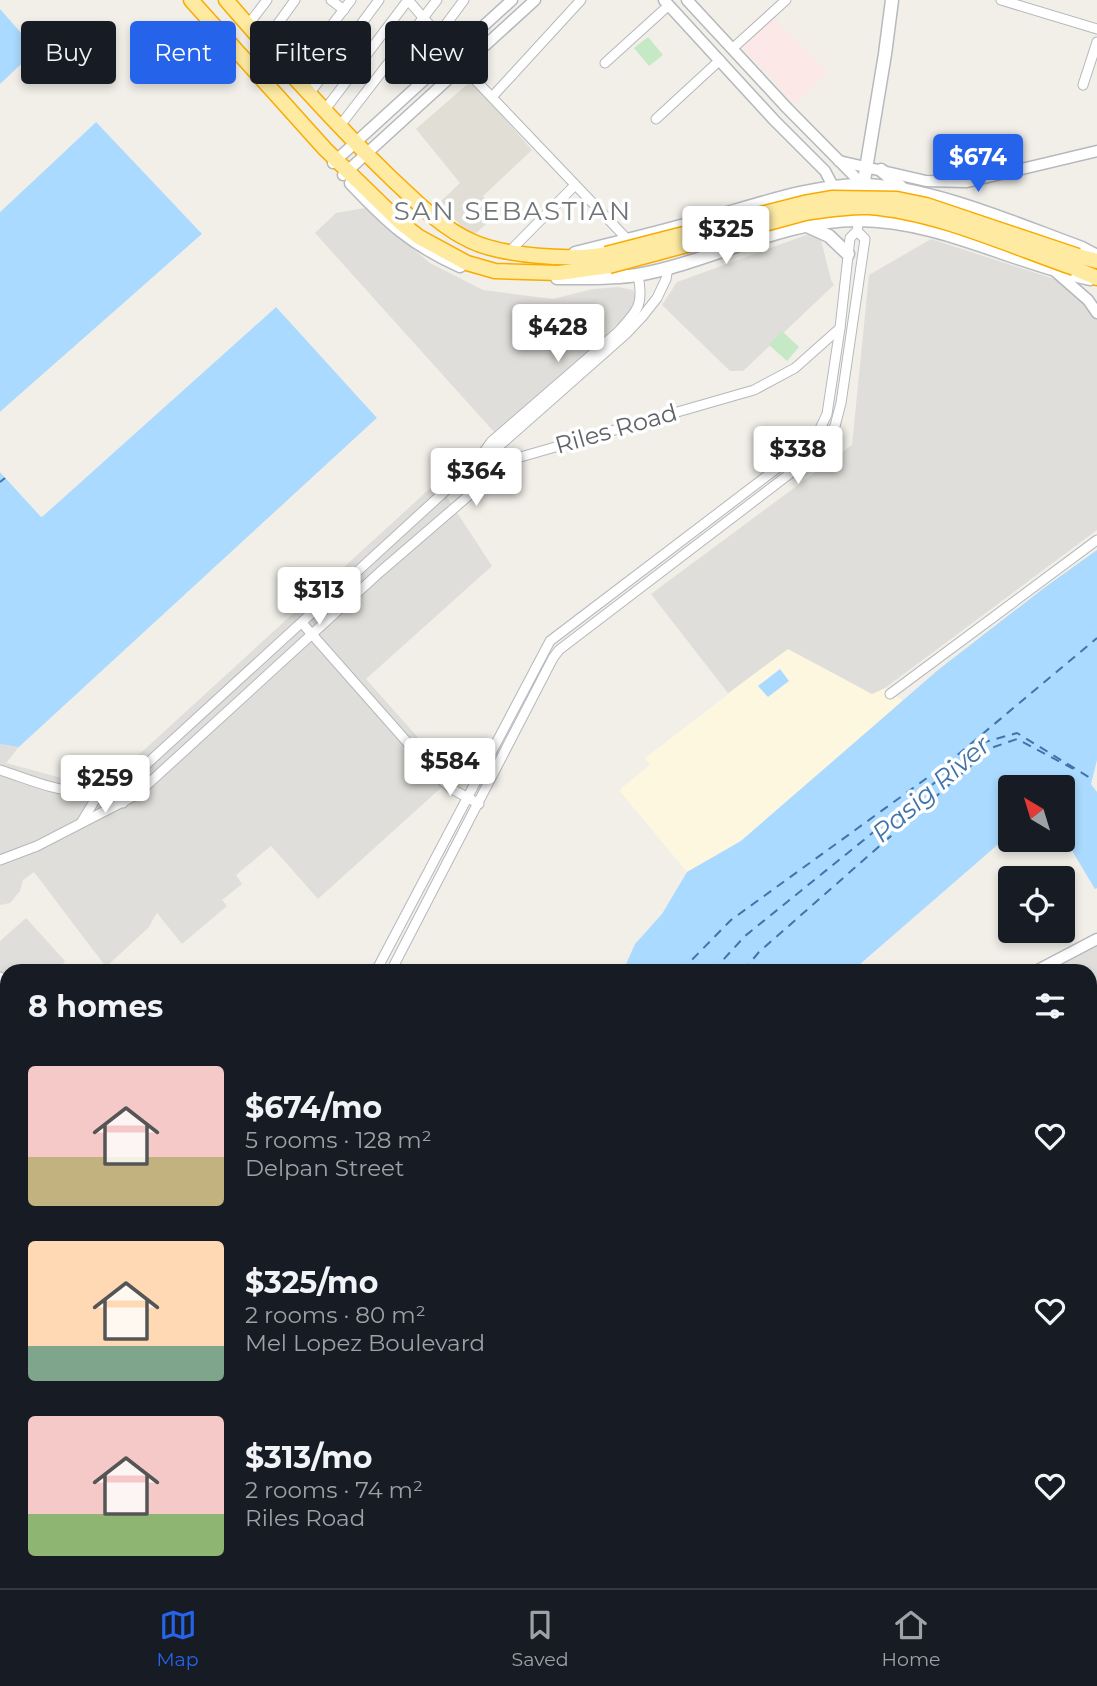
<!DOCTYPE html>
<meta charset="utf-8">
<style>
:root{--surface:#171b24;--page:#20242c;--text:#f1f3f6;--muted:#9ea1a6;--line:#363941;--accent:#2563eb}
body{margin:0;font-family:Montserrat,sans-serif;background:var(--page);color:var(--text);height:100vh;display:flex;flex-direction:column;font-size:26px;white-space:nowrap}
*{box-sizing:border-box;margin:0}
p{font-size:23px;color:var(--muted)}
.icon{flex:none;width:38px;height:38px;fill:none;stroke:currentColor;stroke-width:2;stroke-linecap:round;stroke-linejoin:round}
.map{position:relative;flex:1;overflow:hidden}
.sheet{position:absolute;left:0px;top:964px;width:1097px;height:625px;display:flex;flex-direction:column;background:var(--surface);border-radius:21px 21px 0 0;box-shadow:0 4px 10px #0003}
.sheet>*{flex:none}
.hud{position:absolute;left:21px;top:21px;width:700px;height:63px;display:flex;gap:14px}
.needle{width:46px;rotate:322deg}
.buttons{position:absolute;left:998px;top:775px;display:grid;gap:14px}
.buttons a{display:grid;place-items:center;width:77px;height:77px;border-radius:7px;background:var(--surface);box-shadow:0 4px 10px #0003;font-size:35px}
.price{position:absolute;translate:-50% -60px;padding:0 16px;border-radius:7px;background:#fff;color:#222;font-size:23px;line-height:46px;filter:drop-shadow(0 2px 4px #0008)}
.price::after{content:'';position:absolute;left:50%;top:42px;width:21px;height:16px;margin-left:-10px;background:inherit;clip-path:polygon(0 0,100% 0,50% 100%)}
.price.active{background:var(--accent);color:#fff}
ul{padding:0;list-style:none}
li{display:flex;align-items:center;gap:21px;height:175px;padding:0 28px}
li span{display:grid;place-items:center;flex:none;width:196px;height:140px;border-radius:7px;color:#555}
li>.icon{margin-inline-start:auto}
span .icon{width:84px;height:84px;fill:#fffc;stroke-width:1}
li b{font-size:30px}
h2{display:flex;justify-content:space-between;align-items:center;height:84px;padding:0 28px;font-size:30px}
.tag{padding:0 24px;border-radius:7px;background:var(--surface);box-shadow:0 4px 10px #0003;font-size:24px;line-height:63px}
.tag.active{background:var(--accent);color:#fff}
.tab-bar{display:flex;justify-content:space-around;align-items:center;height:98px;border-top:2px solid var(--line);background:var(--surface);font-size:19px;color:var(--muted)}
.tab-bar a{display:grid;justify-items:center;gap:4px}
.tab-bar .active{color:var(--accent)}
.map>svg:first-child{display:block}
.commercial{fill:#fef7e0}
.industrial{fill:#e0deda}
.education{fill:#e1ded6}
.medical{fill:#fce8e6}
.green{fill:#c5e8c5}
.water{fill:#aadaff}
.pier{fill:#f1efe8}
.lines{fill:none;stroke-linecap:round;stroke-linejoin:round}
.ferry{stroke:#4174aa;stroke-width:2;stroke-dasharray:9 7;stroke-linecap:butt}
.minor-casing{stroke:#b5b8bc;stroke-width:11}
.tertiary-casing{stroke:#b5b8bc;stroke-width:13}
.secondary-casing{stroke:#b6babf;stroke-width:15}
.trunk-casing{stroke:#f9ab00;stroke-width:17}
.minor{stroke:#fff;stroke-width:9}
.tertiary{stroke:#fff;stroke-width:10}
.secondary{stroke:#fff;stroke-width:12}
.trunk{stroke:#feeaa1;stroke-width:14}
.trunk-bridge-casing{stroke:#f9ab00;stroke-width:17;stroke-linecap:butt}
.trunk-bridge{stroke:#feeaa1;stroke-width:14}
.labels{text-anchor:middle;stroke-width:7;stroke-linejoin:round;paint-order:stroke}
.street-label{font-size:24px;fill:#5f6368;stroke:#fff}
.neighbourhood-label{font-size:26px;letter-spacing:2px;fill:#70757a;stroke:#fff}
.water-label{font-size:26px;font-style:italic;fill:#4174aa;stroke:#fff}
</style>
<div class="map">
<svg width="1097" height="1588" viewBox="0 0 1097 1588">
<rect width="100%" height="100%" fill="#f1efe8"/>
<path class="commercial" d="M788,648L872,694L885,688L903,701L740,841L687,872L619,790L650,765L645,758L648,756Z"/>
<g class="industrial">
<path d="M365,208L430,263L483,290L553,299L593,289L618,287L633,290L637,301L626,317L495,433L315,233L336,213Z"/>
<path d="M809,234L821,240L831,280L834,285L743,371H730L662,305L677,282Z"/>
<path d="M931,239L1073,285L1097,319V530L885,688L872,694L788,649L728,693L651,594L852,445L869,275Z"/>
<path d="M437,482L492,566L366,679L453,777L318,899L271,846L236,875L242,884L222,900L227,906L182,944L157,913L148,928L106,967L34,872L23,880L20,891L10,903L0,905V744L19,747L6,763L69,780H86L118,770L133,760Z"/>
<path d="M26,918L65,961L57,971H7V1477L0,1484V941Z"/>
<path d="M1097,943V1104L1090,1096V971H1046Z"/>
</g>
<g class="education">
<path d="M471,81L532,150L483,196L498,213L472,237L439,203L460,183L416,129Z"/>
<path d="M721,1582H777L769,1588H720Z"/>
</g>
<path class="medical" d="M772,16L828,72L795,104L740,45Z"/>
<g class="green">
<path d="M648,37L663,55L649,66L634,48Z"/>
<path d="M782,331L799,347L787,361L769,345Z"/>
</g>
<g class="water">
<path d="M0,9L36,50L0,84Z"/>
<path d="M96,122L202,234L0,412V212Z"/>
<path d="M276,307L377,418L19,747L0,744V472L42,517Z"/>
<path d="M1097,550V760L1091,784L1097,792V888L1095,889L1062,834V788H1010V834L852,971H623L635,944L662,914L687,872L741,841L938,670L1044,588Z"/>
<path d="M780,669L789,681L768,697L758,686Z"/>
<path d="M7,1477V1582H529L527,1588H0V1484Z"/>
</g>
<g class="pier">
<path d="M93,120L96,122L0,212V207Z"/>
<path d="M202,234L204,237L0,415V412Z"/>
<path d="M273,305L276,307L41,517L0,472V468L42,512Z"/>
<path d="M377,418L380,420L188,599L21,750H16Z"/>
</g>
<g class="lines">
<g class="ferry">
<path d="M0,482L5,478"/>
<path d="M681,971L731,920L949,762L1097,638"/>
<path d="M713,971L745,936L985,742L1017,733L1092,779"/>
<path d="M743,971L759,952L991,748L1017,739L1079,772"/>
<path d="M171,1588L176,1582"/>
<path d="M231,1588L236,1582"/>
<path d="M381,1588L384,1582"/>
</g>
<g class="minor-casing">
<g id="minor">
<path d="M331,0L344,10"/>
<path d="M408,0L454,53"/>
<path d="M1001,0L1097,29"/>
<path d="M248,25L267,0"/>
<path d="M438,35L464,0"/>
<path d="M264,43L295,0"/>
<path d="M732,49L786,0"/>
<path d="M605,63L669,5"/>
<path d="M462,66L628,240"/>
<path d="M293,76L351,0"/>
<path d="M1083,85L1097,42"/>
<path d="M309,94L379,0"/>
<path d="M492,97L581,0"/>
<path d="M324,111L408,0"/>
<path d="M656,119L720,60"/>
<path d="M339,127L437,0"/>
<path d="M510,251L575,185"/>
<path d="M481,456L491,442L618,332C638,310 644,305 638,275"/>
<path d="M302,623L437,776L452,789L479,804"/>
<path d="M890,694L1097,540"/>
<path d="M0,770C58,789 82,805 139,771L478,461L497,448L626,334L642,317L657,298L666,279L668,267"/>
<path d="M114,785L123,803"/>
<path d="M81,823L101,790"/>
<path d="M0,860L37,846L136,795L380,572L510,460L754,390L795,368L840,328"/>
<path d="M376,971L550,641L805,447L818,433L827,414L840,328L850,238L857,231L859,220"/>
<path d="M391,971L553,658L559,650L813,456L835,426L841,403L865,239L857,231"/>
<path d="M0,977L7,983"/>
<path d="M1090,1115L1093,1114L1097,1121"/>
<path d="M1090,1176L1097,1183"/>
<path d="M1090,1237L1096,1233"/>
<path d="M1090,1296L1097,1291"/>
<path d="M1090,1355L1097,1350"/>
<path d="M1090,1434L1097,1429"/>
<path d="M0,1444L7,1437"/>
<path d="M0,1463L7,1456"/>
<path d="M1090,1466L1097,1461"/>
<path d="M554,1582L570,1588"/>
<path d="M1052,1582L1056,1587"/>
<path d="M539,1588L541,1582"/>
<path d="M610,1588L612,1582"/>
<path d="M664,1588L665,1582"/>
<path d="M714,1588L715,1582"/>
</g>
</g>
<g class="tertiary-casing">
<g id="tertiary">
<path d="M664,0L774,120L825,171L834,188"/>
<path d="M687,0L787,108L863,185"/>
<path d="M839,161L926,181L967,182L1097,151"/>
<path d="M333,163L512,0"/>
<path d="M343,175L535,0"/>
<path d="M1056,272L1088,300L1097,313"/>
<path d="M1036,971L1097,939"/>
<path d="M1090,1303L1097,1312"/>
<path d="M1090,1393L1097,1387"/>
<path d="M838,1588L845,1582"/>
</g>
</g>
<g class="secondary-casing">
<g id="secondary">
<path d="M881,170L903,189"/>
<path d="M351,183C388,222 411,244 460,266"/>
<path d="M862,193L885,54L892,0"/>
<path d="M807,226L829,236L848,254"/>
<path d="M575,253C620,242 665,231 710,218C756,205 820,183 867,185C937,189 1016,224 1082,248L1097,256"/>
<path d="M557,278C584,278 610,279 637,275C712,262 780,220 858,220C938,220 1013,263 1090,279"/>
</g>
</g>
<g class="trunk-casing">
<g id="trunk">
<path d="M191,0L325,149L401,223L419,237L467,263L495,271L559,273L609,266"/>
<path d="M226,0C279,61 333,122 392,179C416,201 440,227 471,241C503,256 572,261 606,254"/>
<path d="M1078,256L1097,261"/>
<path d="M1074,268L1097,278"/>
</g>
</g>
<use href="#minor" class="minor"/>
<use href="#tertiary" class="tertiary"/>
<use href="#secondary" class="secondary"/>
<use href="#trunk" class="trunk"/>
<g class="trunk-bridge-casing">
<g id="trunk-bridge">
<path d="M606,254L804,203L833,198L897,199L926,205L1078,256"/>
<path d="M609,266L805,213C826,210 848,206 869,207C937,212 1010,246 1074,268"/>
</g>
</g>
<use href="#trunk-bridge" class="trunk-bridge"/>
</g>
<g class="labels">
<g class="street-label">
<text transform="translate(616 429) rotate(-16)" y="8">Riles Road</text>
</g>
<g class="neighbourhood-label">
<text x="513" y="220">SAN SEBASTIAN</text>
</g>
<g class="water-label">
<text transform="translate(931 789) rotate(-41)" y="9">Pasig River</text>
</g>
</g>
</svg>
<div class="buttons">
<a><svg class="needle" viewBox="-14 -14 28 28"><path d="M0-13l5 13h-10z" fill="#e53935"/><path d="M0 13l5-13h-10z" fill="#9ea1a6"/></svg></a>
<a><svg class="icon" aria-label="locate" viewBox="0 0 24 24"><circle cx="12" cy="12" r="6"/><path d="M12 2v4M12 18v4M2 12h4M18 12h4"/></svg></a>
</div>
<b class="price active" style="left:978px;top:194px">$674</b>
<b class="price" style="left:726px;top:266px">$325</b>
<b class="price" style="left:558px;top:364px">$428</b>
<b class="price" style="left:798px;top:486px">$338</b>
<b class="price" style="left:476px;top:508px">$364</b>
<b class="price" style="left:319px;top:627px">$313</b>
<b class="price" style="left:450px;top:798px">$584</b>
<b class="price" style="left:105px;top:815px">$259</b>
<div class="hud">
<a class="tag">Buy</a>
<a class="tag active">Rent</a>
<a class="tag">Filters</a>
<a class="tag">New</a>
</div>
<section class="sheet">
<h2>8 homes<svg class="icon" aria-label="filters" viewBox="0 0 24 24"><path d="M4 7h16M4 17h16"/><circle cx="9" cy="7" r="2"/><circle cx="15" cy="17" r="2"/></svg></h2>
<ul>
<li><span style="background:linear-gradient(#f6c9c9 65%,#c2b280 0)"><svg class="icon" aria-label="home" viewBox="0 0 24 24"><path d="M3 11l9-7 9 7M6 9v11h12V9"/></svg></span><div><b>$674/mo</b><p>5 rooms · 128 m²</p><p>Delpan Street</p></div><svg class="icon" aria-label="heart" viewBox="0 0 24 24"><path d="M12 20l-8-8c-3-5 5-10 8-4 3-6 11-1 8 4z"/></svg></li>
<li><span style="background:linear-gradient(#ffd9b3 75%,#7fa58c 0)"><svg class="icon" aria-label="home" viewBox="0 0 24 24"><path d="M3 11l9-7 9 7M6 9v11h12V9"/></svg></span><div><b>$325/mo</b><p>2 rooms · 80 m²</p><p>Mel Lopez Boulevard</p></div><svg class="icon" aria-label="heart" viewBox="0 0 24 24"><path d="M12 20l-8-8c-3-5 5-10 8-4 3-6 11-1 8 4z"/></svg></li>
<li><span style="background:linear-gradient(#f6c9c9 70%,#8fb573 0)"><svg class="icon" aria-label="home" viewBox="0 0 24 24"><path d="M3 11l9-7 9 7M6 9v11h12V9"/></svg></span><div><b>$313/mo</b><p>2 rooms · 74 m²</p><p>Riles Road</p></div><svg class="icon" aria-label="heart" viewBox="0 0 24 24"><path d="M12 20l-8-8c-3-5 5-10 8-4 3-6 11-1 8 4z"/></svg></li>
</ul>
</section>
</div>
<nav class="tab-bar">
<a class="active"><svg class="icon" aria-label="map" viewBox="0 0 24 24"><path d="M3 6l6-2 6 2 6-2v14l-6 2-6-2-6 2zM9 4v14M15 6v14"/></svg>Map</a>
<a><svg class="icon" aria-label="saved" viewBox="0 0 24 24"><path d="M7 4h10v16l-5-4-5 4z"/></svg>Saved</a>
<a><svg class="icon" aria-label="home" viewBox="0 0 24 24"><path d="M3 11l9-7 9 7M6 9v11h12V9"/></svg>Home</a>
</nav>
